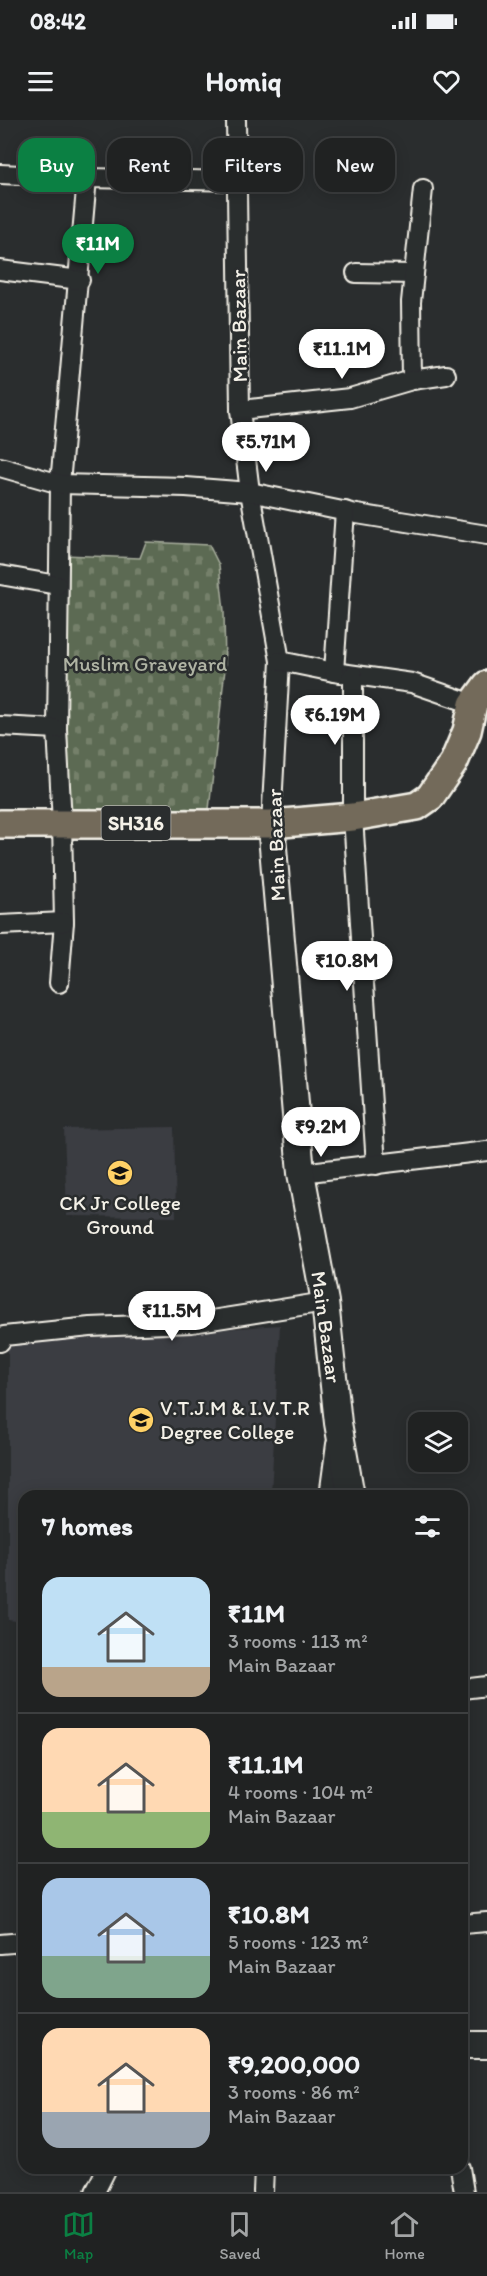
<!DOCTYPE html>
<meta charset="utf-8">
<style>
:root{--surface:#202222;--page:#2d2f2f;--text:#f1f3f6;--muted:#a2a4a5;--line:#3d3f40;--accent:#0b8043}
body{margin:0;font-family:Itim,sans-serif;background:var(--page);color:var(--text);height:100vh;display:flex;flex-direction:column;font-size:22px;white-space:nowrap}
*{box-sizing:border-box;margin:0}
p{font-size:20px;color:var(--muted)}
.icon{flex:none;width:33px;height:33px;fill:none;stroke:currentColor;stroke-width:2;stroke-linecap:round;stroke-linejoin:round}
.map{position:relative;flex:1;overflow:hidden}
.side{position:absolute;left:18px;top:1370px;width:450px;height:684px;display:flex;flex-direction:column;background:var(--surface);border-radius:18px;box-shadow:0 3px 15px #0003,0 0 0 2px var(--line)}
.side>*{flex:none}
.top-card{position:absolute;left:18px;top:18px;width:452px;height:54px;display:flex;gap:12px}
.fabs{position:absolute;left:408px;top:1292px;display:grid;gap:12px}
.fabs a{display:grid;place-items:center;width:60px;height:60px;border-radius:12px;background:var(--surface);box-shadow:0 3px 15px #0003,0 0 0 2px var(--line);font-size:30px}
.price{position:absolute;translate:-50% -51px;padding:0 14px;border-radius:21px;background:#fff;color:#222;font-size:20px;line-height:39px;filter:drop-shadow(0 2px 3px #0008)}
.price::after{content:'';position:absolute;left:50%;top:36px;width:18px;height:14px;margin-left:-9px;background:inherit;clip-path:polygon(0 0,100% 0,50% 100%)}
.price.selected{background:var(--accent);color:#fff}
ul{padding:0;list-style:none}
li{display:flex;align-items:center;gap:18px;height:150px;padding:0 24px}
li+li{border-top:2px solid var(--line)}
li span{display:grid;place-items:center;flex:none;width:168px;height:120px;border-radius:18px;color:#555}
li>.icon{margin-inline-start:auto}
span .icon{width:72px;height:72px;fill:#fffc;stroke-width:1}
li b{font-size:26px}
h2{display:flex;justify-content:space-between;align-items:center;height:72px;padding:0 24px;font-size:26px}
.tag{padding:0 21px;border-radius:18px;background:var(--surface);box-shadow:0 3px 15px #0003,0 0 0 2px var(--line);font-size:21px;line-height:54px}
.tag.selected{background:var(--accent);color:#fff}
.status{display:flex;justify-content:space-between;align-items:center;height:42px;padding:0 30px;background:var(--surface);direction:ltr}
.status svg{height:16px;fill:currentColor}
header{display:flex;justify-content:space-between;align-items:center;height:78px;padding:0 24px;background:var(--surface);font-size:27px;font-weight:700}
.menu{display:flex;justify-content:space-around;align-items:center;height:84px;border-top:2px solid var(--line);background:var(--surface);font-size:16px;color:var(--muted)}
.menu a{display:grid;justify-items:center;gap:3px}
.menu .selected{color:var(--accent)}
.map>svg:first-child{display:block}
.built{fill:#3b3c42}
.cemetery{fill:url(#cemetery-stones);stroke:#a8ae9d;stroke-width:1.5}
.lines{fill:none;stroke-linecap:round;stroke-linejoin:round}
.street-casing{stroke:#f4f1e8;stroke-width:22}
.secondary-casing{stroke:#f4f1e8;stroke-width:30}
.primary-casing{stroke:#f4f1e8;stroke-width:32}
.street{stroke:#2a2d2e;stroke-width:18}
.secondary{stroke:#2a2d2e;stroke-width:26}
.primary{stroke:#736b5a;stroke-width:27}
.labels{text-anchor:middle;stroke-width:5;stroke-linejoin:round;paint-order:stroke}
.shield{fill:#2a2d2e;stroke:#b7b6b0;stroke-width:1.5}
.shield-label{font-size:20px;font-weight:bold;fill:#f4f1e8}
.street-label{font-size:21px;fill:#f4f1e8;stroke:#2a2d2e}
.park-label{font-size:21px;fill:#b0b4a4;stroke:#2a2d2e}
.poi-label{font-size:21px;fill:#f4f1e8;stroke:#2a2d2e}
</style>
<div class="status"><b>08:42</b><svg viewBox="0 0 49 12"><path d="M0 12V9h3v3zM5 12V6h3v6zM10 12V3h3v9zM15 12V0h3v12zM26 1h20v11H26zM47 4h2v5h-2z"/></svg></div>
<header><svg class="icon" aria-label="menu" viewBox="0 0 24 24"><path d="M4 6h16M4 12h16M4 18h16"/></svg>Homiq<svg class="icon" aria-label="heart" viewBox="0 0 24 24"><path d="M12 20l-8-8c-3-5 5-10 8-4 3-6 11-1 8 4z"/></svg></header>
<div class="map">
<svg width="487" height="2072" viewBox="0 0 487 2072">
<defs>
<pattern id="cemetery-stones" width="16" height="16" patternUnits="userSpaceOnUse" patternTransform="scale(1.5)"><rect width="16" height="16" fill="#5c6a52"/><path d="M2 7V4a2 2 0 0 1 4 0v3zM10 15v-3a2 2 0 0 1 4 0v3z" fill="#74806b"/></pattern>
</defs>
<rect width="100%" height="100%" fill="#2a2d2e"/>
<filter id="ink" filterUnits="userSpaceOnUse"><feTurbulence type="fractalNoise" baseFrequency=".0167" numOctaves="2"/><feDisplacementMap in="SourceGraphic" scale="12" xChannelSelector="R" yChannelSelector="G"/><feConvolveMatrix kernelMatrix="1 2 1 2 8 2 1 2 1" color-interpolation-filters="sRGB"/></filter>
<g filter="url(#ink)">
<g class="built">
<path d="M174,1007L176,1097L67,1096L64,1009Z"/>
<path d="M280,1205L271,1375L24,1376V1502L8,1500V1224Z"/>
</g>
<path class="cemetery" d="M146,422L209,425L219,445L224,491L225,549L209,689L64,690L66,610L64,435L140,438Z"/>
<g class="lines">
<g class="street-casing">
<g id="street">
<path d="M236,0L240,290L250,372L280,541L271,704"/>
<path d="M0,54L87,58L60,364L57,609L62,703L64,802L59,863"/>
<path d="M87,58L238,61"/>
<path d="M0,150L80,160"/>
<path d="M356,153L414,154"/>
<path d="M412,260L411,182L423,69"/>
<path d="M240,290L350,278L412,260L446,255"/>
<path d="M0,347L60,364L186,367L250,372L357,394L487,415"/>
<path d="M0,455L57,465"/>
<path d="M280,541L334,552L412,563L473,584"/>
<path d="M334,552L345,391"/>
<path d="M353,555V697L376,1045"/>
<path d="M0,606L57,609"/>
<path d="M0,805L64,802"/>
<path d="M301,1053L487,1031"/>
<path d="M0,1222L4,1216L90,1207L192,1203L325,1182"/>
<path d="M329,1376L336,1324"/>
<path d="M462,1569L487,1566"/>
<path d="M462,1804L487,1802"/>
<path d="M0,1824L24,1822"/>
<path d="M460,2048L464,2072"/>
<path d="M95,2072L107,2048"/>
<path d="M263,2072L264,2048"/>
</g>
</g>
<g class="secondary-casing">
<g id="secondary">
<path d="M271,704L301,1053L325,1182L338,1303L351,1376"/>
<path d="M462,1925H487"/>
</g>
</g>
<g class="primary-casing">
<path id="primary" d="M0,704H271L353,697L417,686L430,677L454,642L467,611L473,584L487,565"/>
</g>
<use href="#street" class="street"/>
<use href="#secondary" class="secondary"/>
<use href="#primary" class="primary"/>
</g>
</g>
<defs>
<g id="university-disc" transform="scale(1.35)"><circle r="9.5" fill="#ffd166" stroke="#2a2d2e"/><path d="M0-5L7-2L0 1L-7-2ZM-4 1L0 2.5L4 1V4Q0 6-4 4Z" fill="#111"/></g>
</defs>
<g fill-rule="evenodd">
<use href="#university-disc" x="120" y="1053"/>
<use href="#university-disc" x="141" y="1300"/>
</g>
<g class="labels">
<rect class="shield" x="101.5" y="686" width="69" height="34" rx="4.5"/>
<g class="shield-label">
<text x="136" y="710">SH316</text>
</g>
<g class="street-label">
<text transform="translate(239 206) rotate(-91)" y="7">Main Bazaar</text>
<text transform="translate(276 725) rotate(-92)" y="7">Main Bazaar</text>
<text transform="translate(326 1207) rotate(82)" y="7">Main Bazaar</text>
</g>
<g class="park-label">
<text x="145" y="551">Muslim Graveyard</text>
</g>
<g class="poi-label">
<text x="120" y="1090">CK Jr College<tspan x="120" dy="24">Ground</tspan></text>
<text x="160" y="1295" text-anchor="start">V.T.J.M &amp; I.V.T.R<tspan x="160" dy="24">Degree College</tspan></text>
</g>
</g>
</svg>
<div class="fabs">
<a><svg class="icon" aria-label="layers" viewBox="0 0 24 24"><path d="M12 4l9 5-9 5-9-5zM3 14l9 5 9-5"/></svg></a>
</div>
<b class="price selected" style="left:98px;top:155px">₹11M</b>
<b class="price" style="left:342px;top:260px">₹11.1M</b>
<b class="price" style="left:266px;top:353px">₹5.71M</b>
<b class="price" style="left:335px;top:626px">₹6.19M</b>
<b class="price" style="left:347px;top:872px">₹10.8M</b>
<b class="price" style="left:321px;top:1038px">₹9.2M</b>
<b class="price" style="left:172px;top:1222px">₹11.5M</b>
<div class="top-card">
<a class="tag selected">Buy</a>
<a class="tag">Rent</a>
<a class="tag">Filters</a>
<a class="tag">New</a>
</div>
<section class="side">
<h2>7 homes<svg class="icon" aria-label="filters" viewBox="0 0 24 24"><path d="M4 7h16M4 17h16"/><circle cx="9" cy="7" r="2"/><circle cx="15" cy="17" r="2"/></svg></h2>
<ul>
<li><span style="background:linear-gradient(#bfe0f5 75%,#b9a48a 0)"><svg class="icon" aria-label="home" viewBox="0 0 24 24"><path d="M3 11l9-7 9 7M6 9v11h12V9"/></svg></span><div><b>₹11M</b><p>3 rooms · 113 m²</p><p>Main Bazaar</p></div></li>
<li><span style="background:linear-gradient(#ffd9b3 70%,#8fb573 0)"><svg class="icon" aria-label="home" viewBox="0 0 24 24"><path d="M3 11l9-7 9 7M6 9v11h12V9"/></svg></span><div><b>₹11.1M</b><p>4 rooms · 104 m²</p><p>Main Bazaar</p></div></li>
<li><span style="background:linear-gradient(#a9c7e8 65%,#7fa58c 0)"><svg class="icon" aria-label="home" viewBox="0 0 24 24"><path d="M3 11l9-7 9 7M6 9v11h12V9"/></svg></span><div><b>₹10.8M</b><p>5 rooms · 123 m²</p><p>Main Bazaar</p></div></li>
<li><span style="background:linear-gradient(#ffd9b3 70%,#9aa5b1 0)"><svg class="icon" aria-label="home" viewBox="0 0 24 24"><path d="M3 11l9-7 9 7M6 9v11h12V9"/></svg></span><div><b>₹9,200,000</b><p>3 rooms · 86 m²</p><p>Main Bazaar</p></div></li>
</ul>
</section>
</div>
<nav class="menu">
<a class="selected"><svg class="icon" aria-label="map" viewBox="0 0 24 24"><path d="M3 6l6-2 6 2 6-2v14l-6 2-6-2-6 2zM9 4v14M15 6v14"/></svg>Map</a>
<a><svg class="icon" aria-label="saved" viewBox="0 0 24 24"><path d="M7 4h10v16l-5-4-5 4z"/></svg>Saved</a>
<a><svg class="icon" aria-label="home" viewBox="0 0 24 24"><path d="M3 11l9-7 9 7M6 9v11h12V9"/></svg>Home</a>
</nav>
